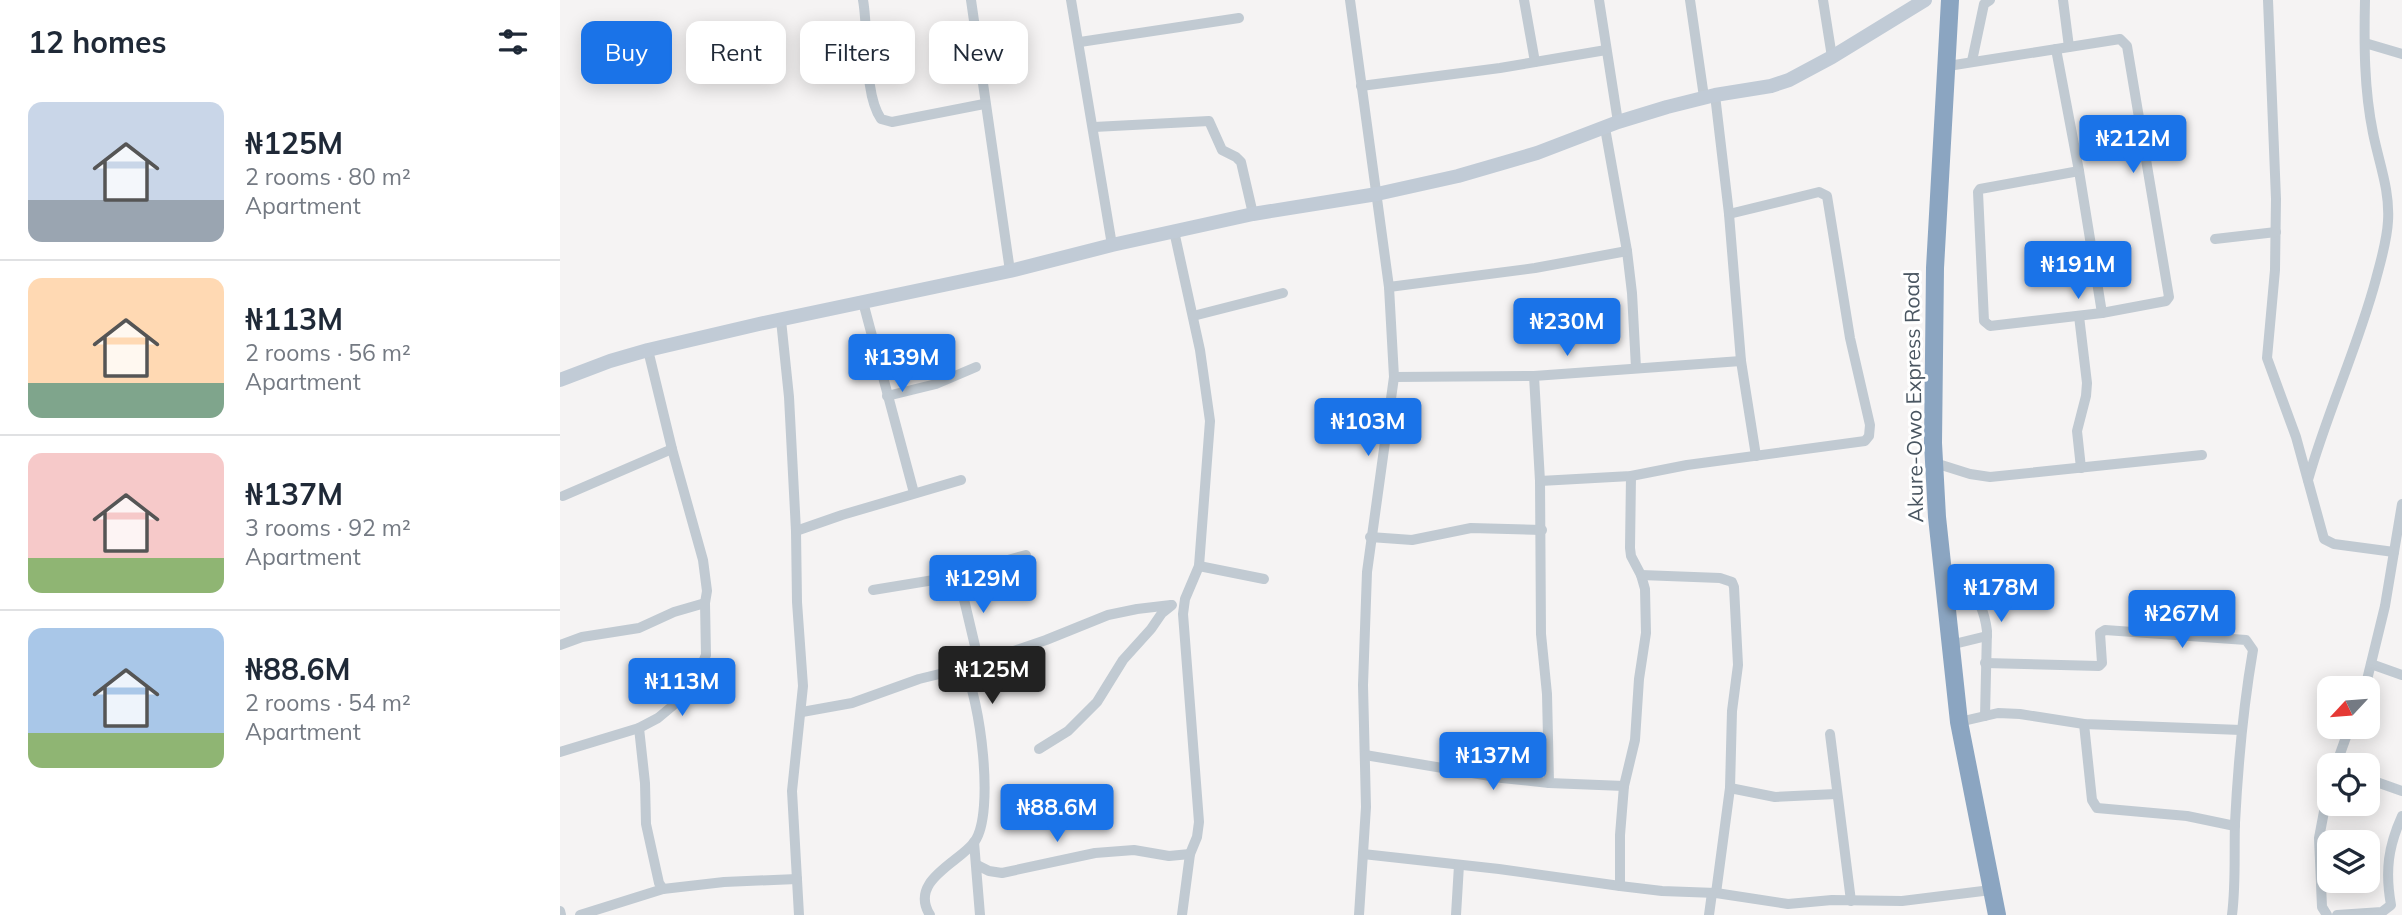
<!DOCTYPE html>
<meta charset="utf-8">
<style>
:root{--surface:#fff;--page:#f6f6f7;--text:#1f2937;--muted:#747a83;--line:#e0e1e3;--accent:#1a73e8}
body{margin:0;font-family:Mulish,sans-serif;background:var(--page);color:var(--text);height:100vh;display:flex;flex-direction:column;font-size:26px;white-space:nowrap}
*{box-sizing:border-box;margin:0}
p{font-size:23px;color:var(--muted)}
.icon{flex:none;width:38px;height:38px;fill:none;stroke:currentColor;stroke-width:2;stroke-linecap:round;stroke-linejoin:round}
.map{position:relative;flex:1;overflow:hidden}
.drawer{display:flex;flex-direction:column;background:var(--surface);width:560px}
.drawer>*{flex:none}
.banner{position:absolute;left:21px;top:21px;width:665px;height:63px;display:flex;gap:14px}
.needle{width:46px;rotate:244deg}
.fabs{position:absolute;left:1757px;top:676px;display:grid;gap:14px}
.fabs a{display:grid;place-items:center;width:63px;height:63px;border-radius:14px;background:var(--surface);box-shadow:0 4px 18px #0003;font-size:35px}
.price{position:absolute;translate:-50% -60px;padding:0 16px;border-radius:7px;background:var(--accent);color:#fff;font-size:23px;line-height:46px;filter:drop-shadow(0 2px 4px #0008)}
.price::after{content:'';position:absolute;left:50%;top:42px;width:21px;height:16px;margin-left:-10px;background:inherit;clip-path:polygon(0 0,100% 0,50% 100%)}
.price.on{background:#222;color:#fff}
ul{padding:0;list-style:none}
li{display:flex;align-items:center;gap:21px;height:175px;padding:0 28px}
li+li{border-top:2px solid var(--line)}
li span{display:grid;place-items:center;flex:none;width:196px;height:140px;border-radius:14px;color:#555}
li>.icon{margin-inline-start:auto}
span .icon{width:84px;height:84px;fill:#fffc;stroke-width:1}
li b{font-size:30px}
h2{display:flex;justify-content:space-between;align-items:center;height:84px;padding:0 28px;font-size:30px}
.pill{padding:0 24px;border-radius:14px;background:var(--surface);box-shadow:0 4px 18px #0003;font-size:24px;line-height:63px}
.pill.on{background:var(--accent);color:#fff}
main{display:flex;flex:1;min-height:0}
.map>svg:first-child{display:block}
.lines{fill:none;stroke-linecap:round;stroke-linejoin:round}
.street{stroke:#c1cad2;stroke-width:10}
.secondary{stroke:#c1cbd6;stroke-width:14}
.highway{stroke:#8ba5c1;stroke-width:18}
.labels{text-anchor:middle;stroke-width:6;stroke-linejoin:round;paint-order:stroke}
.street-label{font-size:21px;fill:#4a5661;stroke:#fff}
</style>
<main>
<section class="drawer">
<h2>12 homes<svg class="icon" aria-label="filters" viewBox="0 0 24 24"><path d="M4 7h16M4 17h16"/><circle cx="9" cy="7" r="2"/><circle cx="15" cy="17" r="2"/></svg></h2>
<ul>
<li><span style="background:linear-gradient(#c9d6e8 70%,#9aa5b1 0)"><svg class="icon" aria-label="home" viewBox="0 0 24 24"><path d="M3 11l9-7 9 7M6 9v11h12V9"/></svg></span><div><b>₦125M</b><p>2 rooms · 80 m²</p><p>Apartment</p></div></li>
<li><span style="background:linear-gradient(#ffd9b3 75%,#7fa58c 0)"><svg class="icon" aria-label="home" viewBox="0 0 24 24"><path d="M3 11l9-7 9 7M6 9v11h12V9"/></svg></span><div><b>₦113M</b><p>2 rooms · 56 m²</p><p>Apartment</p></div></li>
<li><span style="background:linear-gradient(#f6c9c9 75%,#8fb573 0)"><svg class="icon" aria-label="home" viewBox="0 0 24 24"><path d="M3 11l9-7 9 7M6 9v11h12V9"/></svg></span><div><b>₦137M</b><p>3 rooms · 92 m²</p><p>Apartment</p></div></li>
<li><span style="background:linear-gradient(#a9c7e8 75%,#8fb573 0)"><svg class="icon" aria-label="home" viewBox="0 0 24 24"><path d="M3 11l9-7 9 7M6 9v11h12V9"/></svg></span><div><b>₦88.6M</b><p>2 rooms · 54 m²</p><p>Apartment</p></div></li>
</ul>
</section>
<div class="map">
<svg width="1842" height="915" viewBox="0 0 1842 915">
<rect width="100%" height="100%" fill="#f5f3f3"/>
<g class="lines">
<g class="street">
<path d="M303,0C309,32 303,93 321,119L332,122L424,104"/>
<path d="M411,0L450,271"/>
<path d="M511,0L552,245"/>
<path d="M790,0L829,287L834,377L807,572L803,685L806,807L799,915"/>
<path d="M964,0L975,62"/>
<path d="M1039,0L1058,122"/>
<path d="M1130,0L1144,97"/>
<path d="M1263,0L1272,57"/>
<path d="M1503,0L1509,47"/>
<path d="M1708,0L1716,199L1715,270L1707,358L1736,437L1764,539L1774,544L1834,552"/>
<path d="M520,42L679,18"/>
<path d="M1805,43L1842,54"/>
<path d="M1496,49L1519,171L1542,313"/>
<path d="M1412,61L1424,4L1430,0"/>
<path d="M1388,66L1560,39L1567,46L1609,297L1606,301L1542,313L1430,326L1424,321L1418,192L1420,189L1519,171"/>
<path d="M801,86L940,68L1046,50"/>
<path d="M1155,95L1169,214L1181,361L1196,456"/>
<path d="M534,127L649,121L662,150L676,157L681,162L693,214"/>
<path d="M1045,128L1067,251L1072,293L1076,368"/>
<path d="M614,231L640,350L650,421L639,566L625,599L623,614L639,822L637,837L630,854L622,915"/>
<path d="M1655,239L1716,232"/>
<path d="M829,287L975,268L1067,251"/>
<path d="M303,302L354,493"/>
<path d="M633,316L723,293"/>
<path d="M1519,316L1527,383L1526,396L1517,431L1521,468"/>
<path d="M221,320L229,397L236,531L237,602L243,686L232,791L239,915"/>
<path d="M974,376L980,481L981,634L987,694L989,783"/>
<path d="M834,377L974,376L1181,361"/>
<path d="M327,396L376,384L416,367"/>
<path d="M1375,463L1410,474L1430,477L1642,455"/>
<path d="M1748,480C1767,412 1798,347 1816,279C1821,260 1827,241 1828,221C1830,190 1819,163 1813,133C1804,89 1804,44 1805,0"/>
<path d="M980,481L1071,476L1127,465L1305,441L1309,436L1310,425L1290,338L1267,196L1259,192L1169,214"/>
<path d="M3,496L112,449"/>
<path d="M236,531L282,515L401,480"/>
<path d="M810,537L852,540L911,528L982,530"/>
<path d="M639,566L704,579"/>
<path d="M398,574L419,663"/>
<path d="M1384,586L1396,584L1407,586C1419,598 1425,614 1427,631L1425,716"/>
<path d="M313,590L380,579L466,555"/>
<path d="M0,645L22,637L79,628L114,612L145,603"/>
<path d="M1390,645L1427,636"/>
<path d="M1425,663L1539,666L1542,663L1540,633L1545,630L1686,640L1693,650C1683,708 1678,764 1675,823C1674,854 1676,884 1672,915"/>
<path d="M1811,664L1842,675"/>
<path d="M1805,688L1825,606L1842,504"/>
<path d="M242,712L292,703L359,679L404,668L486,640L548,615L577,609L611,605"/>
<path d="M1399,722L1438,713L1460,714L1524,724L1681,730"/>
<path d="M1524,724L1532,800L1537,808L1627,816L1675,826"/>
<path d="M79,728L85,783L86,824L99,883L103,889L164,882L237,879"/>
<path d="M1270,734L1291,901"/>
<path d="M479,749L508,731L537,702L563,660L591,629L602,613L612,605"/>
<path d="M0,752L79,728L98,718L116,703L134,683L146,655L145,603L147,591L143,560L112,449L88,350"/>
<path d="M805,755L942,778L989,783L1064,786"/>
<path d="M1776,765L1790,726"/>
<path d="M1808,779L1842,791"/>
<path d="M1170,788L1215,797L1276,794"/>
<path d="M414,842L420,915"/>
<path d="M803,854L939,869L1060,886V835L1064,786L1075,740L1079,679L1086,633L1085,589L1081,575L1071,556L1070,548L1071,476"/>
<path d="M417,865L429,871L442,873L535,853L574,850L609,856L630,854"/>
<path d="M1060,886L1102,891L1156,893L1170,788L1172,711L1178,665L1174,587L1172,582L1160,578L1081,575"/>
<path d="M1156,893L1228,904L1272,900L1342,901L1431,890"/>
<path d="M0,911L1,915"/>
<path d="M20,915L103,889"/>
<path d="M370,915C348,880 401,862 415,841C435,812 420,698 404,668"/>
<path d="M896,915L899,865"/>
<path d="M1149,915L1152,893"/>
<path d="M1767,915L1762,907L1759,838L1769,785"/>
<path d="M1777,915L1822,912L1831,905C1825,871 1828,847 1842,816"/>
</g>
<path class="secondary" d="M0,380L50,361L88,350L199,324L450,271L552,245L693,214L817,194L898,176L977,153L1058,122L1107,107L1155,95L1211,86L1229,80L1272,57L1365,0"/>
<path class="highway" d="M1390,0L1375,268L1373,443L1377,517L1399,722L1437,915"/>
</g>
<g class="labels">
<g class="street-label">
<text transform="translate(1354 397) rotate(-91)" y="7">Akure-Owo Express Road</text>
</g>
</g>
</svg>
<div class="fabs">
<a><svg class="needle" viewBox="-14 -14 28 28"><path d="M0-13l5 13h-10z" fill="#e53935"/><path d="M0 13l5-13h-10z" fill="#747a83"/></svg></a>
<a><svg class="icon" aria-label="locate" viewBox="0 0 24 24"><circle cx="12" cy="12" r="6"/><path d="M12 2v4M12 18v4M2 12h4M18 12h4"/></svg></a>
<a><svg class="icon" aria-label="layers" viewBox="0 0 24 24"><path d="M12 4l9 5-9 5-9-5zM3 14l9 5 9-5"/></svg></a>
</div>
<b class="price" style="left:1573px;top:175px">₦212M</b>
<b class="price" style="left:1518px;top:301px">₦191M</b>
<b class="price" style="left:1007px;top:358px">₦230M</b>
<b class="price" style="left:342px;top:394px">₦139M</b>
<b class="price" style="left:808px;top:458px">₦103M</b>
<b class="price" style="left:423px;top:615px">₦129M</b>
<b class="price" style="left:1441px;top:624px">₦178M</b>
<b class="price" style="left:1622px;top:650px">₦267M</b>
<b class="price on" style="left:432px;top:706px">₦125M</b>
<b class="price" style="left:122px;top:718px">₦113M</b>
<b class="price" style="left:933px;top:792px">₦137M</b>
<b class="price" style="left:497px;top:844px">₦88.6M</b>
<div class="banner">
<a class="pill on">Buy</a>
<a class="pill">Rent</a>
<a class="pill">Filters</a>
<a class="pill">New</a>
</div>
</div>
</main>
